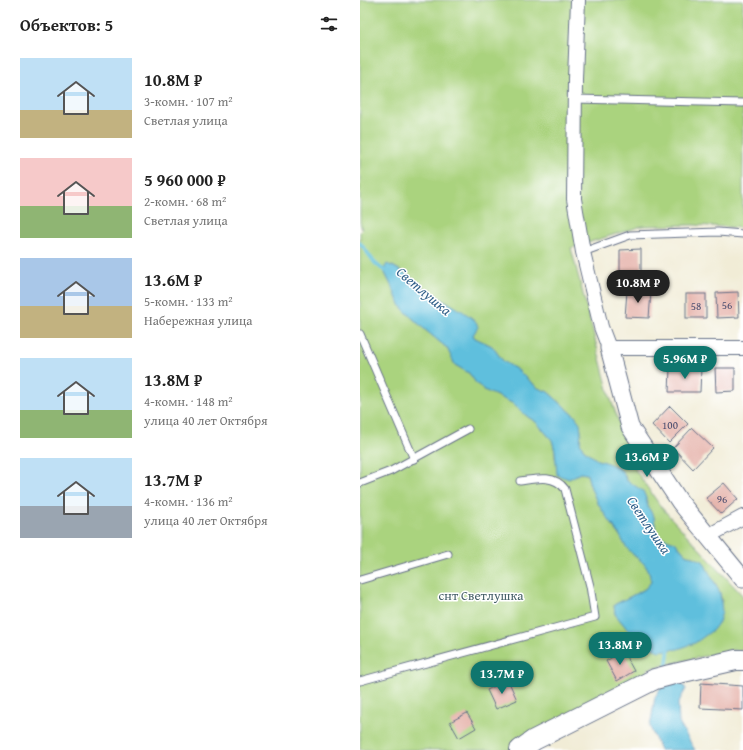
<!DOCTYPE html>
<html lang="ru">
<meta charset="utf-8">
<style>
:root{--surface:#fff;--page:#f6f6f6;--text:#222;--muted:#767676;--accent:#0f766e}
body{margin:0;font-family:"Gentium Book Plus",serif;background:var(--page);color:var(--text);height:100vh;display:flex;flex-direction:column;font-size:15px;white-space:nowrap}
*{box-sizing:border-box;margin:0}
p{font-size:13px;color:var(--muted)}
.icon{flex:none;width:22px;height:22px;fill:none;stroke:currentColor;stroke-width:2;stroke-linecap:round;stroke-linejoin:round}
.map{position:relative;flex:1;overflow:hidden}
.panel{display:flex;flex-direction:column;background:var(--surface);width:360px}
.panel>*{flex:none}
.price{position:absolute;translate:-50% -34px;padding:0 9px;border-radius:14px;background:var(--accent);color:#fff;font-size:13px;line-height:26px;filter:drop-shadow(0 1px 2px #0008)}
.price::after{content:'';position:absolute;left:50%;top:24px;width:12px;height:9px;margin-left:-6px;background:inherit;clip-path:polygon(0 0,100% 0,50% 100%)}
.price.active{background:#222;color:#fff}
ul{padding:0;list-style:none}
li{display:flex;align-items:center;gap:12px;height:100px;padding:0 20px}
li span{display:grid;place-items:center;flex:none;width:112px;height:80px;border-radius:0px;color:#555}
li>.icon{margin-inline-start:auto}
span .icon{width:48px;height:48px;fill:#fffc;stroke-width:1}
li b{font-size:17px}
h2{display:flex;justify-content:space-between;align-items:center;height:48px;padding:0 20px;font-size:17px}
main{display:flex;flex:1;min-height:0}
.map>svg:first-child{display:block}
.green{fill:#aad37e;stroke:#62816e;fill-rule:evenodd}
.water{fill:#5ebfdd;stroke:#3c779e}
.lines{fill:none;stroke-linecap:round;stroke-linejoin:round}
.stream{stroke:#5ebfdd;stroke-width:3.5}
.building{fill:#e4aea5}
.service-casing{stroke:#667188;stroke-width:9}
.minor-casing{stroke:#667188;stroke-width:16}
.tertiary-casing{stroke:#667188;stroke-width:19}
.secondary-casing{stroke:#667188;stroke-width:22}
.service{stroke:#fff;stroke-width:7}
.minor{stroke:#fff;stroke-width:14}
.tertiary{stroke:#fff;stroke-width:17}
.secondary{stroke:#fff;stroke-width:20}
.labels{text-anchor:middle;stroke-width:3;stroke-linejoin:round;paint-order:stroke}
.number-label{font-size:11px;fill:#4d4f70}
.park-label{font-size:13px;fill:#466068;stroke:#fff}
.water-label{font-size:14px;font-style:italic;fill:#32618a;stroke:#fff}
</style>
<main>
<section class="panel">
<h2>Объектов: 5<svg class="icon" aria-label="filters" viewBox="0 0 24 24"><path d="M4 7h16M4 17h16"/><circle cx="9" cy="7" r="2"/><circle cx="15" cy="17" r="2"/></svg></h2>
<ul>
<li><span style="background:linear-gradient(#bfe0f5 65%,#c2b280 0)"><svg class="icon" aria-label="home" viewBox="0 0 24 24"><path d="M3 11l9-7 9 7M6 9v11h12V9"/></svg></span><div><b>10.8M ₽</b><p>3-комн. · 107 m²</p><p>Светлая улица</p></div></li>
<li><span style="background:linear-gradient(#f6c9c9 60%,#8fb573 0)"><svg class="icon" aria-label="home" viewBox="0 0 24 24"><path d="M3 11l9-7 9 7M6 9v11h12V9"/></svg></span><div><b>5 960 000 ₽</b><p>2-комн. · 68 m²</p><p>Светлая улица</p></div></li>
<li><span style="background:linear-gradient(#a9c7e8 60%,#c2b280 0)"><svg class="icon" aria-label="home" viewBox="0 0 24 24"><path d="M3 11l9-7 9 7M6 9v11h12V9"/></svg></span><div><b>13.6M ₽</b><p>5-комн. · 133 m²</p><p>Набережная улица</p></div></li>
<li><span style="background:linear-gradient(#bfe0f5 65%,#8fb573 0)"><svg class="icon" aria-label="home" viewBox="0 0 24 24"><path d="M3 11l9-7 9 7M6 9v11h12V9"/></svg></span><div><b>13.8M ₽</b><p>4-комн. · 148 m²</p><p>улица 40 лет Октября</p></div></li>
<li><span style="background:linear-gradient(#bfe0f5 60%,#9aa5b1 0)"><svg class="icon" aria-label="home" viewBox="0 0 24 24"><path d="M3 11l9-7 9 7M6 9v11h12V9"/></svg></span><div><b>13.7M ₽</b><p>4-комн. · 136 m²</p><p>улица 40 лет Октября</p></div></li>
</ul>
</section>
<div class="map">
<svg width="383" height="750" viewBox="0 0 383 750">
<rect width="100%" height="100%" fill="#fff"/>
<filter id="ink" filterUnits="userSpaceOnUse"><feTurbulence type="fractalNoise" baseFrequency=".025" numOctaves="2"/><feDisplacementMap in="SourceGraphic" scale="8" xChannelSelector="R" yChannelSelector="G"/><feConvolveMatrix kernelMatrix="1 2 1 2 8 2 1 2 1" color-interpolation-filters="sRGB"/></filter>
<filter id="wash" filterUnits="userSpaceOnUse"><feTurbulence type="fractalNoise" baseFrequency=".012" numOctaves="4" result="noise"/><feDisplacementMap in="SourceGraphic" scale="16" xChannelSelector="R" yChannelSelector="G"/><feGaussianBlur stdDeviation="0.9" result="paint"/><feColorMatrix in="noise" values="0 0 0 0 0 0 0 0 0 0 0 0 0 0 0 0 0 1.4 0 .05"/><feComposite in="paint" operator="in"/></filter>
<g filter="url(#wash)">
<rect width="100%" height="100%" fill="#f1ecd6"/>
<path class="green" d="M0,0H383V228L333,225L282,226L211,248L250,397L276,471L301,507L383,596V650H372L287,669L289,674L158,750H0V232L2,230L0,222ZM31,265L45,273L79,298L88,302L95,308L115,338L132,346L143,361L159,371L166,378L178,388L188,392L215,416L221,431L220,442L223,449L237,460L245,462L265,475L266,479L286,498L288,507L294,517L296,533L300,537L315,542L325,554L337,558L356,584L360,593L362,602L277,641L255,614L254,605L285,589L291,582C288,561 279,561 267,547C263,543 261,536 257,531C242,511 233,499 227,474L220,473L209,479L195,458V451L192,440L176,422L168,417L152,403L124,390L116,383L109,373L95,365L87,348L63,328L43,309L38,301L34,291L25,273Z"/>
<g class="water">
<path d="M27,264C46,271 61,288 79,298C86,301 112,316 116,322C117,323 117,325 118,327L113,335L115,338L132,346L143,361L159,371L166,378L178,388L188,392L215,416L220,423L221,431L220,442L223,449L237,460L245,462L257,467L263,472L266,480L283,491L286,498L288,507L294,517L296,534L300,537L315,542L325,554L343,561L360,593L362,612L359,622L353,630L335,643L318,649L299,651L277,641L255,614L254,605L285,589L291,582C288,558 275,561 265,545C262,540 260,535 257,531C242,510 233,500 227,474L220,473L209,479L197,475L195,451L192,440L176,422L168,417L152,403L124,390L116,383L109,373L95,365L87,348L63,328L43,309L38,301L34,291L25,273V267Z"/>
<path d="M309,681L322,683L326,689L318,703L319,723L335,750H300L290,727L295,697L304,682Z"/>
</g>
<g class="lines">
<g class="stream">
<path d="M0,243C12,256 11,264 29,273"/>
<path d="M306,670L309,646"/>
</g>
</g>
<g id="blocks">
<g class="building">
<path d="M281,249V276H260V250Z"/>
<path d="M267,291L291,292L289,318L265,317Z"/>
<path d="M378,292L379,317L357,318L356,293Z"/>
<rect x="326" y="294" width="20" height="24"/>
<path d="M310,368H341L340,392H309Z"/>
<path d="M355,368H375V391L356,392Z"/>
<path d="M310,406L328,424L309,443L292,425Z"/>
<path d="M332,428L353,448L333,469L313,448Z"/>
<path d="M364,483L378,499L361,514L346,498Z"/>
<path d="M263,651L274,671L257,681L246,661Z"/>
<path d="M148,680L157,700L136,709L127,690Z"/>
<path d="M341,683L383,686V710L340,708Z"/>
<path d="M107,713L116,728L99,738L90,722Z"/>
</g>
</g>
</g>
<g filter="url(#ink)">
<use href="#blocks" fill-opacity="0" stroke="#667188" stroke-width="1"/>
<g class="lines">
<g class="service-casing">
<g id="service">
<path d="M215,99L383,103"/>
<path d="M223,252L270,235L358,232L383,234"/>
<path d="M0,334L54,459"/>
<path d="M0,483L31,471L108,429"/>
<path d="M0,580L88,554"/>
<path d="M0,681L235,617L230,586L205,489C194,474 175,479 160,481"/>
</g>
</g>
<g class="minor-casing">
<g id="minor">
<path d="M218,0L215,79L214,199L223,252L241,327L249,348H383"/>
<path d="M348,536L383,517"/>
</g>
</g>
<g class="tertiary-casing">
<path id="tertiary" d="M249,348L270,427L320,502L383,579"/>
</g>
<g class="secondary-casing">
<path id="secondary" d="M160,750L174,740L295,679L310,675L376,660H383"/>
</g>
<use href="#service" class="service"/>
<use href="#minor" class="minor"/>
<use href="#tertiary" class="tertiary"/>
<use href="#secondary" class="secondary"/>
</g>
</g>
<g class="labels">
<g class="number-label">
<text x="367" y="309">56</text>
<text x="336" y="310">58</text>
<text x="310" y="429">100</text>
<text x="362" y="503">96</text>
</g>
<g class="park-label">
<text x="121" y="600">снт Светлушка</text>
</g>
<g class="water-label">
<text transform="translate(64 291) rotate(40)" y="5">Светлушка</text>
<text transform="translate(289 525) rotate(56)" y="5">Светлушка</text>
</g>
</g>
</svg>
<b class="price active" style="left:278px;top:304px">10.8M ₽</b>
<b class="price" style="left:325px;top:380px">5.96M ₽</b>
<b class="price" style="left:287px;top:478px">13.6M ₽</b>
<b class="price" style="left:260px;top:666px">13.8M ₽</b>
<b class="price" style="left:142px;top:695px">13.7M ₽</b>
</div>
</main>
